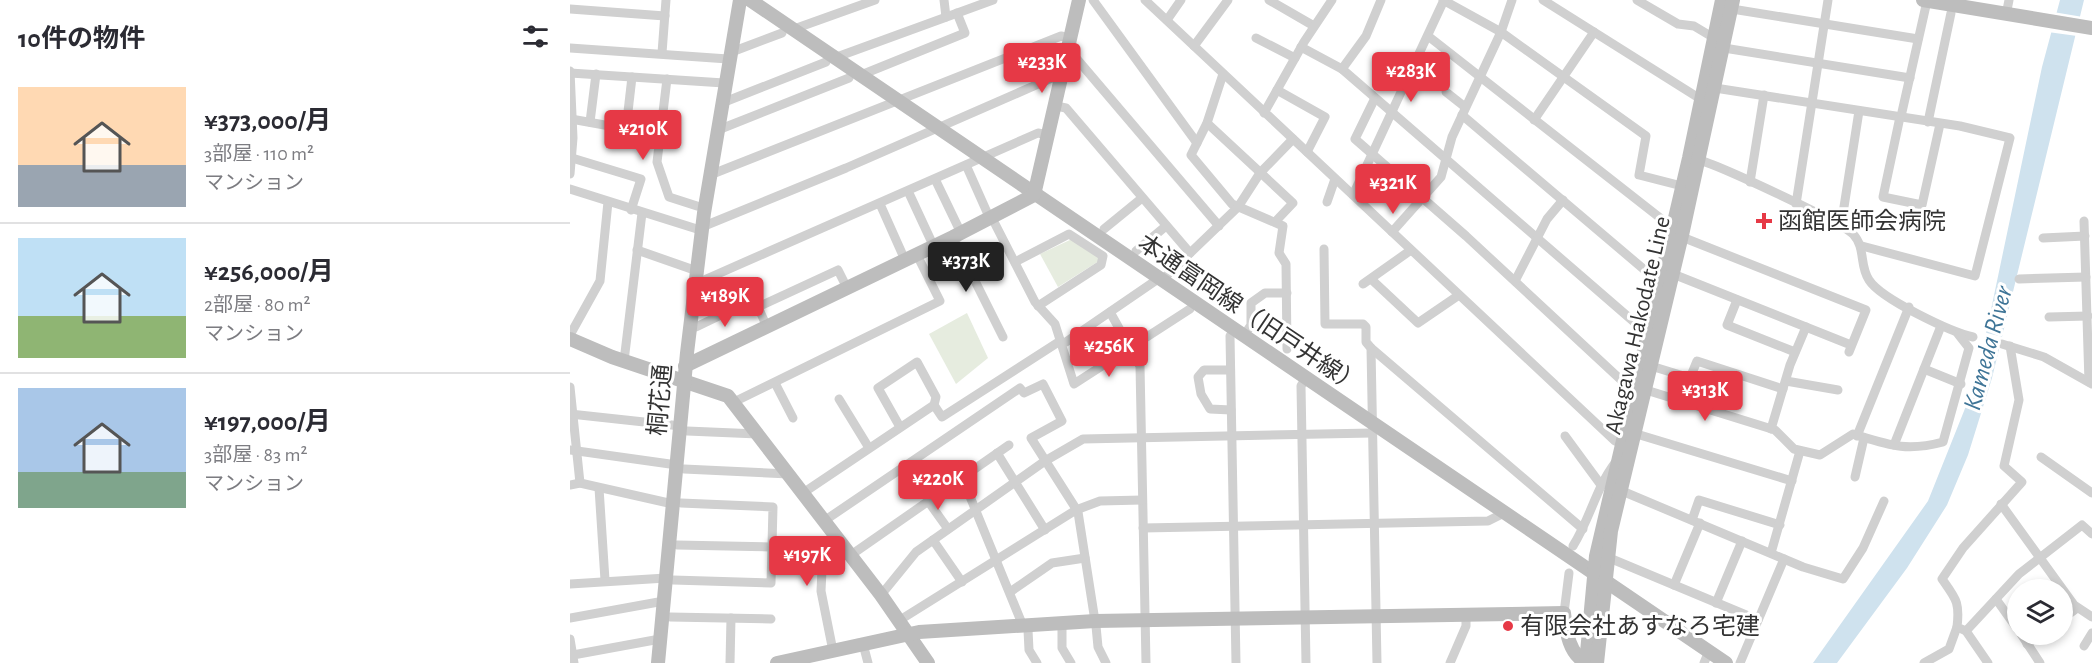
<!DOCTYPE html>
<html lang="ja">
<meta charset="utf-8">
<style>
:root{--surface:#fff;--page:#f7f7f7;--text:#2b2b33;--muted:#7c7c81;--line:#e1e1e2;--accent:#e63946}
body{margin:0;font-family:"Alegreya Sans","Noto Sans JP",sans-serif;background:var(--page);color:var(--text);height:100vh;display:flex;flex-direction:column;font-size:22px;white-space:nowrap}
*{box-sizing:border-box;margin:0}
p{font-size:20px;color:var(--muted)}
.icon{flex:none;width:33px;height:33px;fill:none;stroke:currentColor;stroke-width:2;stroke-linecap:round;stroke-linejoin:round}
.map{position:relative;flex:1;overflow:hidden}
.sheet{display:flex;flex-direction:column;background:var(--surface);width:570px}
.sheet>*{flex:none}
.tools{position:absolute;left:1437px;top:579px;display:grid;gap:12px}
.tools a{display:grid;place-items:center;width:66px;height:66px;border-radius:50%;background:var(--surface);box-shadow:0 3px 9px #0003;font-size:30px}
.price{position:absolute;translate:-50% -51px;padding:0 14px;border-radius:6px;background:var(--accent);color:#fff;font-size:20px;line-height:39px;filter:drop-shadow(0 2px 3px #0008)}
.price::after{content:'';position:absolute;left:50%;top:36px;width:18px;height:14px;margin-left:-9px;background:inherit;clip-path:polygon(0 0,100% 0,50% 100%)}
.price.selected{background:#222;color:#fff}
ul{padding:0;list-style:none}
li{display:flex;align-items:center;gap:18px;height:150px;padding:0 18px}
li+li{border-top:2px solid var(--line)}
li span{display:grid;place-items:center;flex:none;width:168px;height:120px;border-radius:0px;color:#555}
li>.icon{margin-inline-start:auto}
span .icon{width:72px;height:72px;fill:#fffc;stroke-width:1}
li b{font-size:26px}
h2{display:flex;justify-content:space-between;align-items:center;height:72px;padding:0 18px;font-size:26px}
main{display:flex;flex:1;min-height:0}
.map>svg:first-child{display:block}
.green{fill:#e6ecdf}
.water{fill:#cfe2ee}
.pier{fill:#fff}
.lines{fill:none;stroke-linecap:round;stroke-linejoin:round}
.street{stroke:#d0d0d0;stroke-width:9}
.secondary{stroke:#bdbdbd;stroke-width:14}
.poi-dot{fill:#e63946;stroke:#fff;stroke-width:2}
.labels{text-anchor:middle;stroke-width:6;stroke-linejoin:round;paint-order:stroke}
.poi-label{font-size:24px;fill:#333;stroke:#fff;text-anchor:start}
.street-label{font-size:24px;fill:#333;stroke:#fff}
.water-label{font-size:26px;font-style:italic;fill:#3f7597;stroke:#fff}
</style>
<main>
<section class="sheet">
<h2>10件の物件<svg class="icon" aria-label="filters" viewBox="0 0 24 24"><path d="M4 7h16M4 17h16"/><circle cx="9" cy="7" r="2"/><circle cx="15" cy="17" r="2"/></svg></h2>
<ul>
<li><span style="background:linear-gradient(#ffd9b3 65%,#9aa5b1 0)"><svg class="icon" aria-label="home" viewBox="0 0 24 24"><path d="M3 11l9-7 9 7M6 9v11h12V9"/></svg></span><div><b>¥373,000/月</b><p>3部屋 · 110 m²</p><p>マンション</p></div></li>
<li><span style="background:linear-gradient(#bfe0f5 65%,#8fb573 0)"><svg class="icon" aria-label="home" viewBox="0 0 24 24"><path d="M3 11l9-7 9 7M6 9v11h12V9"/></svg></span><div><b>¥256,000/月</b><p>2部屋 · 80 m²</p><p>マンション</p></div></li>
<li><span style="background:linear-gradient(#a9c7e8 70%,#7fa58c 0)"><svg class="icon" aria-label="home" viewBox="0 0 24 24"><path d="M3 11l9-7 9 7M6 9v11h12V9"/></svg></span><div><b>¥197,000/月</b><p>3部屋 · 83 m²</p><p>マンション</p></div></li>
</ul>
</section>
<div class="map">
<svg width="1522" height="663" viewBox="0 0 1522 663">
<rect width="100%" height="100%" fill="#fff"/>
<g class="green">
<path d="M502,239L528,257L529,261L488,287L470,254Z"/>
<path d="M397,313L418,358L386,384L359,334Z"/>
</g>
<path class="water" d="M1490,0H1514L1422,378L1398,455L1377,505L1337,568L1267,663H1243L1358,501L1406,381L1472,67Z"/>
<g class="pier">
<path d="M1483,12L1513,17L1507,36L1478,32Z"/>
<path d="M1413,332L1433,337L1431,348L1411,344Z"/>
</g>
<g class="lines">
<g class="street">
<path d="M374,0L376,17"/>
<path d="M523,0L627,143"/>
<path d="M575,0L1045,441L1057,445"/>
<path d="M699,0L744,26"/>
<path d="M873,0L931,32L1076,136L1069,175L1112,186"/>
<path d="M973,0L1132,100"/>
<path d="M1067,0L1108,24L1124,26L1144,38"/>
<path d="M0,9L95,16"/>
<path d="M1162,9L1348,39"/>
<path d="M1436,15L1439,0"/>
<path d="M597,20L611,0"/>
<path d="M224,29L305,0"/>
<path d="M858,36L1117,239L1296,310L1279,352"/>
<path d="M686,38L725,58"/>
<path d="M624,46L658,0"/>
<path d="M731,47L772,69L1078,334"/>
<path d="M0,48L158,59"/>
<path d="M1154,48L1340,78"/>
<path d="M167,50L212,33"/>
<path d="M92,53L96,0"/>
<path d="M497,55L506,58L649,226"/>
<path d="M264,58L423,0"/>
<path d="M772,69L796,36L811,0"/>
<path d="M0,71L3,138L0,174"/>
<path d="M0,73L154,83"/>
<path d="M653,74L637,123L621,155L662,204L713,226L709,253L716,264L717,349"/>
<path d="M291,75L395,33L387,13"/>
<path d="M97,79L87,162L99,197L127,206"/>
<path d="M1145,88L1390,126L1440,138L1405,276L1292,246"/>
<path d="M707,90L755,117L737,152"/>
<path d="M876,92L895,107"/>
<path d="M805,98L785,139L896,236L1064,392"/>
<path d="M157,101L256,62"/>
<path d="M486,106L496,108L620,253"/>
<path d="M1332,112L1357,1"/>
<path d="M694,113L734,42L762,0"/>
<path d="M892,115L1090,283"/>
<path d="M1330,117L1313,197L1352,205L1370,124"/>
<path d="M1,119L90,135"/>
<path d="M964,120L1024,32"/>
<path d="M20,122L26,74"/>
<path d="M1358,122L1381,13"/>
<path d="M637,123L723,203L705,222"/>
<path d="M153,128L279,78"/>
<path d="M56,129L62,77"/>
<path d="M2,158L71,179L61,210"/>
<path d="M1125,159C1143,162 1271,222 1283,234C1296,248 1289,265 1299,280C1311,299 1381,332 1403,337"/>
<path d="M396,165L420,219"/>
<path d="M145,173L491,36L501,38"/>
<path d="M365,179L391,233"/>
<path d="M1180,182L1194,95"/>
<path d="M0,189L127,229L276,168L482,78L491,80"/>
<path d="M338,191L364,247"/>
<path d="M783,195L874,0"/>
<path d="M757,202L765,179"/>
<path d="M310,204L335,260"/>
<path d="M1226,204L1258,0"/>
<path d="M422,218L465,302L485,324L504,384L620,309"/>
<path d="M1514,221L1519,382"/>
<path d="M1271,226L1289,111"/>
<path d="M534,229L572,198"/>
<path d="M822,232L871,177L882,137L931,32L942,0"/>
<path d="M383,237L433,337"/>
<path d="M1473,238L1515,236"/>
<path d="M754,249L755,324H793L796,327V342L801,348L807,663"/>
<path d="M67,250L127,271"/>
<path d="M566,251L596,226"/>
<path d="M445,262L499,234L533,256L531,265L468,306"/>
<path d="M1103,274L1281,345"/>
<path d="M801,279L848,323L889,295"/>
<path d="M1449,279L1516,277"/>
<path d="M591,281L668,207L690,173L723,139"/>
<path d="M945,281L977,219L993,200"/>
<path d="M125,284L468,133L478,135"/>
<path d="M793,284L841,250"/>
<path d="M1167,300L1157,325L1225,352"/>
<path d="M540,312L570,366L576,663"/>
<path d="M1479,317L1518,316"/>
<path d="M126,327L184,299L188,307"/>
<path d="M197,327L188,307L268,270L277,288"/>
<path d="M664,330L660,336L666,663"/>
<path d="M677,331L681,325V303L695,293H717"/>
<path d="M0,335L30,281L38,202"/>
<path d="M1432,344L1474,357L1522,384"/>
<path d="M801,348L1013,529"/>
<path d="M54,361L72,213"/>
<path d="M1081,366L1120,378L1127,361L1213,389"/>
<path d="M1354,369L1391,384"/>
<path d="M660,370H634L628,377L631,394L640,409L661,410"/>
<path d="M736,378L731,386L736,663"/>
<path d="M1216,381L1268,390"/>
<path d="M205,383L223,418"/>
<path d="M0,387L10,483"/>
<path d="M1076,390L1205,430L1224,449L1250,455L1283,434C1319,445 1336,452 1373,442L1399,348L1388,334"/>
<path d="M269,399L299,448"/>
<path d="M168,400L370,301L347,255"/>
<path d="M0,414L111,426"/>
<path d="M330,427L308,388L347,362L366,397L364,405"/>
<path d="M1201,429L1220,365L1236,327"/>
<path d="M117,431L188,434"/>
<path d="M1060,432L1222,481"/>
<path d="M995,436L1031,485"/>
<path d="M1287,436L1339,307"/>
<path d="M1324,445L1371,326"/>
<path d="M0,450L107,465"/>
<path d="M427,453L475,530"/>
<path d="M1471,457L1522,493"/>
<path d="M114,469L219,474"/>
<path d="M392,477L453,626"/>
<path d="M1285,477L1294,438"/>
<path d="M0,485L10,483L103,504"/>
<path d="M29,488L35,580"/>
<path d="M1052,491L1233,567L1273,579L1293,548L1314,501"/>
<path d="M233,493L364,405L372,417L487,343L496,342L588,279"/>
<path d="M358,501L378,529"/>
<path d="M1431,504L1504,605L1522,617"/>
<path d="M1122,520L1129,500L1210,525"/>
<path d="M254,521L450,388L454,393L473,384L492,421L461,438L508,512L525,621"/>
<path d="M573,528L918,521L934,513"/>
<path d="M363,540L392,582"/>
<path d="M107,545L202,547"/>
<path d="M1003,546C1020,519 1026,488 1045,463"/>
<path d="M1201,553L1230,451"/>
<path d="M281,555L439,445"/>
<path d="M1037,557L1188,620"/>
<path d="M103,580L201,583L203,507L111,503"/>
<path d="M0,584L96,578"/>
<path d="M1104,585L1130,523"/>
<path d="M440,592L482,563L515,558"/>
<path d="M311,595L346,552L475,461L513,439L802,433"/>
<path d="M1426,599L1448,630"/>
<path d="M1146,603L1172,541"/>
<path d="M994,613L999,573"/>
<path d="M100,617L201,619"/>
<path d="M0,618L94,601"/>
<path d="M1492,619L1507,608"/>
<path d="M330,620L506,510L530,501L572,500"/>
<path d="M526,626L528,647L536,663"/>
<path d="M492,628V648L501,663"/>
<path d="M458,630L459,650L467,663"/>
<path d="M1396,631L1449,574L1512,525L1522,534"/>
<path d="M1451,634L1470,663"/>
<path d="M0,639L4,663"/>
<path d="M293,644L298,663"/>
<path d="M1457,644L1470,634"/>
<path d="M1514,646L1522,633"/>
<path d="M263,651L251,591L253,549L268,538"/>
<path d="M3,655L90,639"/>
<path d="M160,663L161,618"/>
<path d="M880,663L896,626V614"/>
<path d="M1134,663L1139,651"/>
<path d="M1170,663L1214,559"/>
<path d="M1354,663L1379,649L1387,627"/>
<path d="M1418,663L1396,631L1387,627C1390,602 1386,599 1372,579L1393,548L1452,482L1434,466L1449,400L1440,346"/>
</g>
<g class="secondary">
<path d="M180,0L1156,663"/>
<path d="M1353,0L1522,28"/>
<path d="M0,339L42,357L158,396L311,595L358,663"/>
<path d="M115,366L383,237L464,195L509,0"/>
<path d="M88,663L117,353L134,213L170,0"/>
<path d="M207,663L349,632L525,621L994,613C996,631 999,656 1018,663"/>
<path d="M1016,663L1026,556L1119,158L1152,0"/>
<path d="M1027,663L1041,531L1112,235L1163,0"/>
</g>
</g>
<g class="poi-dot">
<path d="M1191 212h6v6h6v6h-6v6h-6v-6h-6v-6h6z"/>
<circle cx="938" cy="626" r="6"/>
</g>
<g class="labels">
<g class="poi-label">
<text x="1208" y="229">函館医師会病院</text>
<text x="950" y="634">有限会社あすなろ宅建</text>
</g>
<g class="street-label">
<text transform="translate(680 314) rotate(34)" y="8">本通富岡線（旧戸井線）</text>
<text transform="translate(1067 325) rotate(-77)" y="8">Akagawa Hakodate Line</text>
<text transform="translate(90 400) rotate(-85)" y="8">桐花通</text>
</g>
<g class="water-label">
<text transform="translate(1417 348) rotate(-75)" y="9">Kameda River</text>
</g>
</g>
</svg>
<div class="tools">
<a><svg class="icon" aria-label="layers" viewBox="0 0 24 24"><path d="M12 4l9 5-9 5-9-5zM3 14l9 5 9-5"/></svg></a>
</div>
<b class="price" style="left:472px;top:94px">¥233K</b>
<b class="price" style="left:841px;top:103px">¥283K</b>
<b class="price" style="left:73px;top:161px">¥210K</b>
<b class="price" style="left:823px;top:215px">¥321K</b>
<b class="price selected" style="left:396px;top:293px">¥373K</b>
<b class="price" style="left:155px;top:328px">¥189K</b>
<b class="price" style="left:539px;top:378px">¥256K</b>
<b class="price" style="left:1135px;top:422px">¥313K</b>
<b class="price" style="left:368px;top:511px">¥220K</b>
<b class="price" style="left:237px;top:587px">¥197K</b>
</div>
</main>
